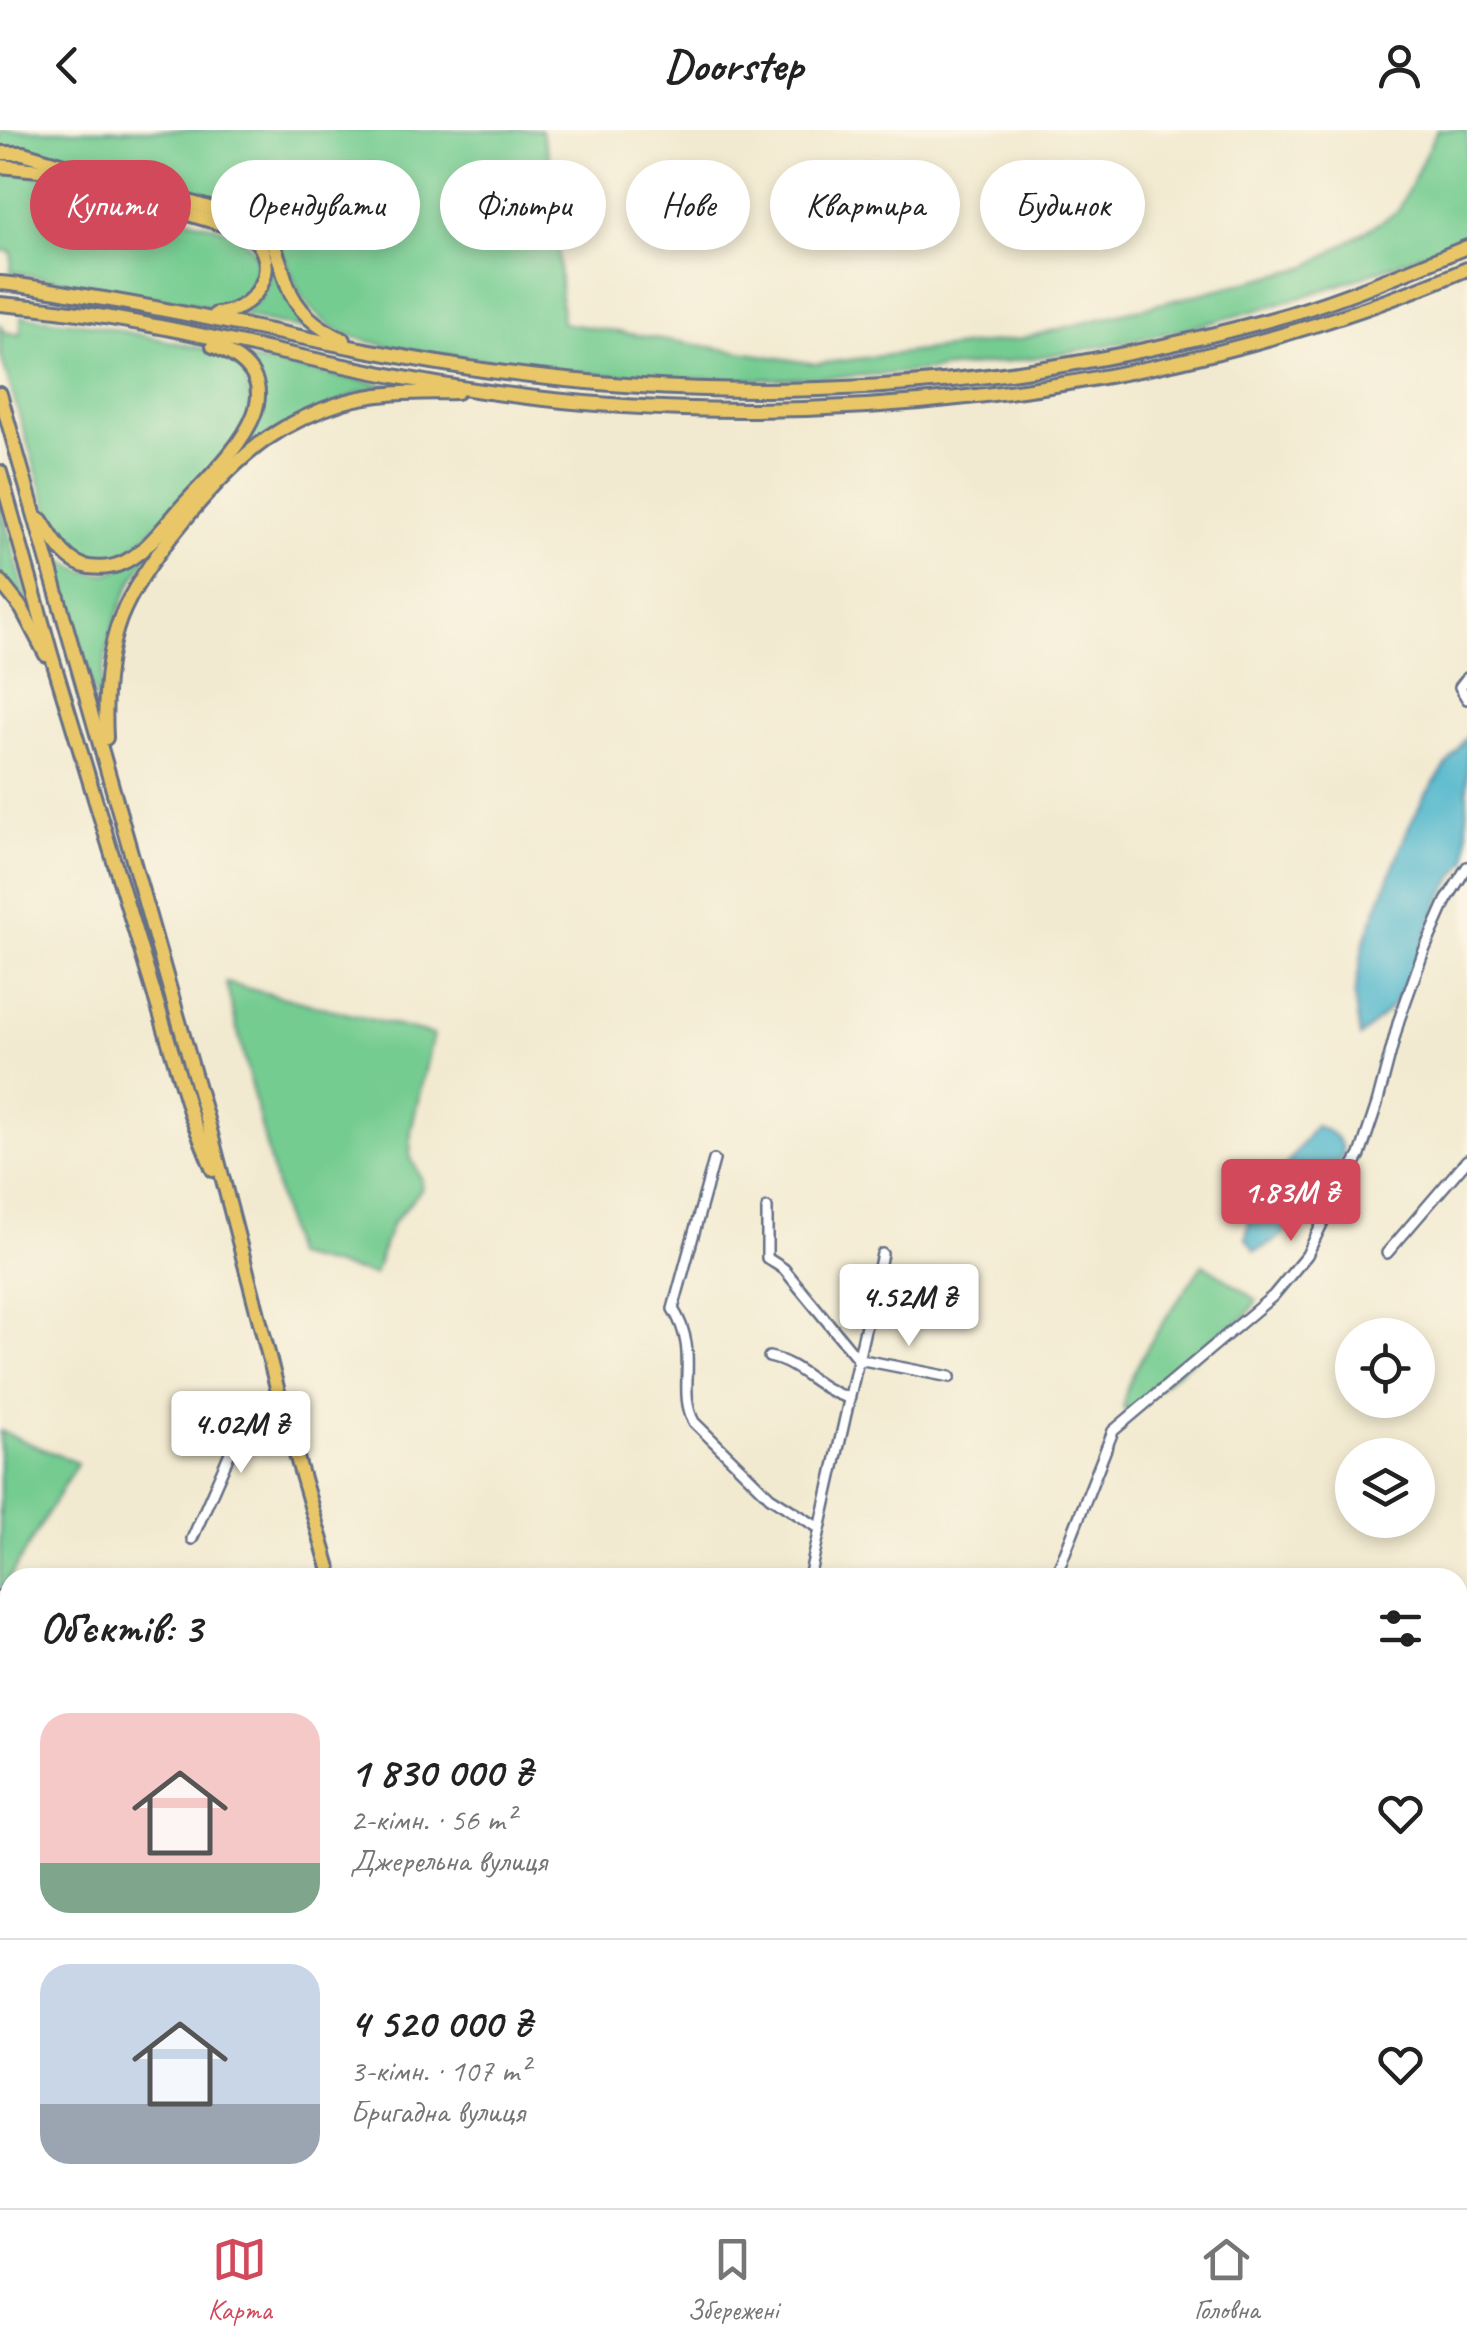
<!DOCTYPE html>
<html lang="uk">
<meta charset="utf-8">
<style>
:root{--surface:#fff;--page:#f6f6f6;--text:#222;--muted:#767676;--line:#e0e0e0;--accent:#d1495b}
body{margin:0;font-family:Caveat,sans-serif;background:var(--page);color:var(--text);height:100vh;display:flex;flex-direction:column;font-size:38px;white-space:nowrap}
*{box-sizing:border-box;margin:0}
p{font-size:32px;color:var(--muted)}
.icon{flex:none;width:55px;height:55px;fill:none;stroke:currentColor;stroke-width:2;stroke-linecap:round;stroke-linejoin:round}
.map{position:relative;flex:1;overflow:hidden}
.details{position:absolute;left:0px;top:1438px;width:1468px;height:642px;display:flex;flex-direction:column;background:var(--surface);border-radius:30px 30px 0 0;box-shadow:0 5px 15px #0003}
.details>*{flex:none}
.hud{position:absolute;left:30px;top:30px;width:1408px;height:90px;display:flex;gap:20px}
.controls{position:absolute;left:1335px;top:1188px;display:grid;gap:20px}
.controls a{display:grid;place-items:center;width:100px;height:100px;border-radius:50%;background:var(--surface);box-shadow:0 5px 15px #0003;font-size:50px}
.price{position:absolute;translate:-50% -85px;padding:0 22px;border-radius:10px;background:#fff;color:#222;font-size:32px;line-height:65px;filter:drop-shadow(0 2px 5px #0008)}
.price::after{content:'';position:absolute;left:50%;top:60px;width:30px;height:22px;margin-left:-15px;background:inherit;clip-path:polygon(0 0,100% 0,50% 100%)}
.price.selected{background:var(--accent);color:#fff}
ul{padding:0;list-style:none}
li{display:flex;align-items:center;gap:30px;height:250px;padding:0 40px}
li+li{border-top:2px solid var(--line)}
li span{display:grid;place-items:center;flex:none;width:280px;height:200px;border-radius:30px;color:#555}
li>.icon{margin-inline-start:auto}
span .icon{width:120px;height:120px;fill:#fffc;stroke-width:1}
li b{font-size:42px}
h2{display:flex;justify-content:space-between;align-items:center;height:120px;padding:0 40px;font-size:42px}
.tag{padding:0 35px;border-radius:45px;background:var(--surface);box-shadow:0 5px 15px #0003;font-size:35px;line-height:90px}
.tag.selected{background:var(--accent);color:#fff}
header{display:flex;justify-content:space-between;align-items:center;height:130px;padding:0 40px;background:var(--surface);font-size:45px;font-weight:800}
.dock{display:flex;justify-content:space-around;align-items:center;height:140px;border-top:2px solid var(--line);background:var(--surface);font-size:28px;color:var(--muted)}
.dock a{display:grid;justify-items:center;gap:5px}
.dock .selected{color:var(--accent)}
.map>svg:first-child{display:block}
.industrial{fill:#cdbed2}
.green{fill:#74cc91;stroke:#487e78;stroke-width:2.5}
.water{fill:#4eb6cc;stroke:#347295;stroke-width:2.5}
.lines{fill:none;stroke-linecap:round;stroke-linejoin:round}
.minor-casing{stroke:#667086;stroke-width:14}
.highway-casing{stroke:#667086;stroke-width:18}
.minor{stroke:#fff;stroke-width:9}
.highway{stroke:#e9c769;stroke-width:12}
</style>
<header><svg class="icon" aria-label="back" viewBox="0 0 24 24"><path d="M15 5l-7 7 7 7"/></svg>Doorstep<svg class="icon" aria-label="person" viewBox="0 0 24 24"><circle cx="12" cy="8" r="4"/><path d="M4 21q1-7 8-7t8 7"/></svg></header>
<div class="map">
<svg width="1467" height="2078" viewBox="0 0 1467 2078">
<rect width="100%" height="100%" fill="#fcf5e5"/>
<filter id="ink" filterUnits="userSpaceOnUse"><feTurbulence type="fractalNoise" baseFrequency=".01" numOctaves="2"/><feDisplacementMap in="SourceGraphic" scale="20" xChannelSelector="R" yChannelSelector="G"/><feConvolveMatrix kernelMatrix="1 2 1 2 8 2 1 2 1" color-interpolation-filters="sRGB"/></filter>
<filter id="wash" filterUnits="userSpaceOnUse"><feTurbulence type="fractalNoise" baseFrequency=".0048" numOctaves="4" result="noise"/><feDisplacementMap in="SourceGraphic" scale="40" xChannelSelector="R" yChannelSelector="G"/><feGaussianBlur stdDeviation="2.25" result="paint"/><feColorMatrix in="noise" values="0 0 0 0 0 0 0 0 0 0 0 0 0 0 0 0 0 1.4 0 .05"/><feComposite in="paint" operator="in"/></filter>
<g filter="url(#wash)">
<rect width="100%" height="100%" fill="#f2ead0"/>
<path class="industrial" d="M938,2070H1090L1092,2078H910Z"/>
<g class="green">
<path d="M0,0H541L555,47L562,193L816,234L1019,209L1307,137L1398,81L1437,0H1467V105C1206,220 915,260 631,247C591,245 551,238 511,233C468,228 368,219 334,198C285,167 297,132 263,96L19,16L0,19Z"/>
<path d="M12,42L26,43L228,100C257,117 264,127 253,162L231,177L218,179L11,142L12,122L0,120V45Z"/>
<path d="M272,132L289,171L317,202L241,186C261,171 270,158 272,132Z"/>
<path d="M22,186L89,194L210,220L238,235L246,248L251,272L249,286L229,321L144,408L120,428L91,432L79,426L55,402L0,223V195L5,202L20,205Z"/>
<path d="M247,229L391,256L360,262L246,320L243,319C264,289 272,260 247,229Z"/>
<path d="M0,371L34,496L0,446Z"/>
<path d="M148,420L151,422C117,467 102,525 99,580L56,427C94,451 115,449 148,420Z"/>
<path d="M226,853L433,905L411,1001L410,1026L422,1050L421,1060L391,1095L374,1145L293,1126Z"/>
<path d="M1203,1134L1257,1170L1247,1185L1140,1273L1129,1281L1124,1280C1118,1249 1184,1164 1203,1134Z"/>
<path d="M0,1301L77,1333L3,1459L0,1458Z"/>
</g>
<g class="water">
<path d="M1467,606V731C1429,772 1424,828 1394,873C1385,885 1371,896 1360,907L1354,867L1364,812L1407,701L1424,667Z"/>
<path d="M1315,996C1330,1001 1342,1007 1343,1025C1332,1041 1319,1047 1309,1061C1288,1088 1296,1106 1255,1121L1246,1109L1250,1085Z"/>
</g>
</g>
<g filter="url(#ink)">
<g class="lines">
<g class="minor-casing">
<g id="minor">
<path d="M1467,548L1460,557L1467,569"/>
<path d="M714,1030L673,1179C701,1223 676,1259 694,1292L770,1367L819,1398"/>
<path d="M767,1078V1128L784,1139L858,1229L950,1247"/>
<path d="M1387,1123L1467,1030"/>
<path d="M769,1227C800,1233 818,1260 849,1268"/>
<path d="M192,1409L243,1293L255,1281L281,1273"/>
<path d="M809,1448L882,1124"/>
<path d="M1055,1448L1113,1301L1273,1166L1307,1125L1333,1071L1360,1025L1377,974L1399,890L1423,823L1446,771L1467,737"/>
<path d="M0,1466L10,1468"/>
<path d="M1458,1541L1467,1516"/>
<path d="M0,1586L10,1587"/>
<path d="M1458,1716L1467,1719"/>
<path d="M0,1717L10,1718"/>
<path d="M0,1883L10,1884"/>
<path d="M1458,1894L1467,1897"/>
<path d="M731,2070L733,2078"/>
<path d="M845,2070L847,2078"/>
<path d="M18,2078L19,2070"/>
<path d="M874,2078L902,2070"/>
</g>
</g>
<g class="highway-casing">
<g id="highway">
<path d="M0,23H23L243,88C250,93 258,97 264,102C277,116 281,137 287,154C297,182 318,198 344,210"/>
<path d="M0,36L39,40L232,97C240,102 253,107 259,115C280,147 248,183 216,184"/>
<path d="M0,153C35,156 70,164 104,169C231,190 356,222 483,240C753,278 1006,262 1269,190C1337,172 1402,143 1467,117"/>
<path d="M0,174C163,187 321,238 482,261C803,308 1169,266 1467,139"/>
<path d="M0,264L210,1000L281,1273L332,1448"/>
<path d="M0,342L51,524L191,985L213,1040"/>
<path d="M41,390C53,408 65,433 89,437C98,438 111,438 120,434C146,424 168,391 187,371C226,329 310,253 213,216"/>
<path d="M0,451L22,479L46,525"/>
<path d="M106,608C104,568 106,527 120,489C141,435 220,341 268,308C290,293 319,280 344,272C380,261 420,263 457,262"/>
<path d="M505,2070L507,2078"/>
</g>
</g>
<use href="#minor" class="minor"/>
<use href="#highway" class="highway"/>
</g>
</g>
</svg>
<div class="controls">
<a><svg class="icon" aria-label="locate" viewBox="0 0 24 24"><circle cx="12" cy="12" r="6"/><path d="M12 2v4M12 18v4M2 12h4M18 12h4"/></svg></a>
<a><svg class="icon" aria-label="layers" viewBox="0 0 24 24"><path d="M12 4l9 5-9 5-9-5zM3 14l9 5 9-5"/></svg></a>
</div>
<b class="price selected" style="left:1291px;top:1114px">1.83M ₴</b>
<b class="price" style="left:909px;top:1219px">4.52M ₴</b>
<b class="price" style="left:241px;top:1346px">4.02M ₴</b>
<div class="hud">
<a class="tag selected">Купити</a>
<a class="tag">Орендувати</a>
<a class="tag">Фільтри</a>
<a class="tag">Нове</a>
<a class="tag">Квартира</a>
<a class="tag">Будинок</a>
</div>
<section class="details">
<h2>Об’єктів: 3<svg class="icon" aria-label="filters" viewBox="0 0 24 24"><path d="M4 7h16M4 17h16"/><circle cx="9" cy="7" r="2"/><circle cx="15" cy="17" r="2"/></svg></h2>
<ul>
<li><span style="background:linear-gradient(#f6c9c9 75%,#7fa58c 0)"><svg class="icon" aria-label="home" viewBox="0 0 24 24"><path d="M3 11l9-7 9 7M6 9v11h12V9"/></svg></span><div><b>1 830 000 ₴</b><p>2-кімн. · 56 m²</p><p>Джерельна вулиця</p></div><svg class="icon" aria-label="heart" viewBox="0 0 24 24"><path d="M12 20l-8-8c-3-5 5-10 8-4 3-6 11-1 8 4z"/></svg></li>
<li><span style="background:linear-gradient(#c9d6e8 70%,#9aa5b1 0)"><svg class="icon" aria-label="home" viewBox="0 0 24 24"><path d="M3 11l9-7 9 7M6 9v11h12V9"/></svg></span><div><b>4 520 000 ₴</b><p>3-кімн. · 107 m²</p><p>Бригадна вулиця</p></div><svg class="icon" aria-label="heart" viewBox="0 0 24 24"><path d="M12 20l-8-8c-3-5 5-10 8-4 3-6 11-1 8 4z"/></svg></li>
</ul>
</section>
</div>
<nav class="dock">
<a class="selected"><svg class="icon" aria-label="map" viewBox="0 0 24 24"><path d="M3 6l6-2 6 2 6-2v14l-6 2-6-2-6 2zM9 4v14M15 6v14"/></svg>Карта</a>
<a><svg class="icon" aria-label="saved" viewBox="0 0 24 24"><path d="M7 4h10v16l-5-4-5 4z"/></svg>Збережені</a>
<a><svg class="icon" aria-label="home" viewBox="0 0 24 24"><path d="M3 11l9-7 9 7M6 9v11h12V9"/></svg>Головна</a>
</nav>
